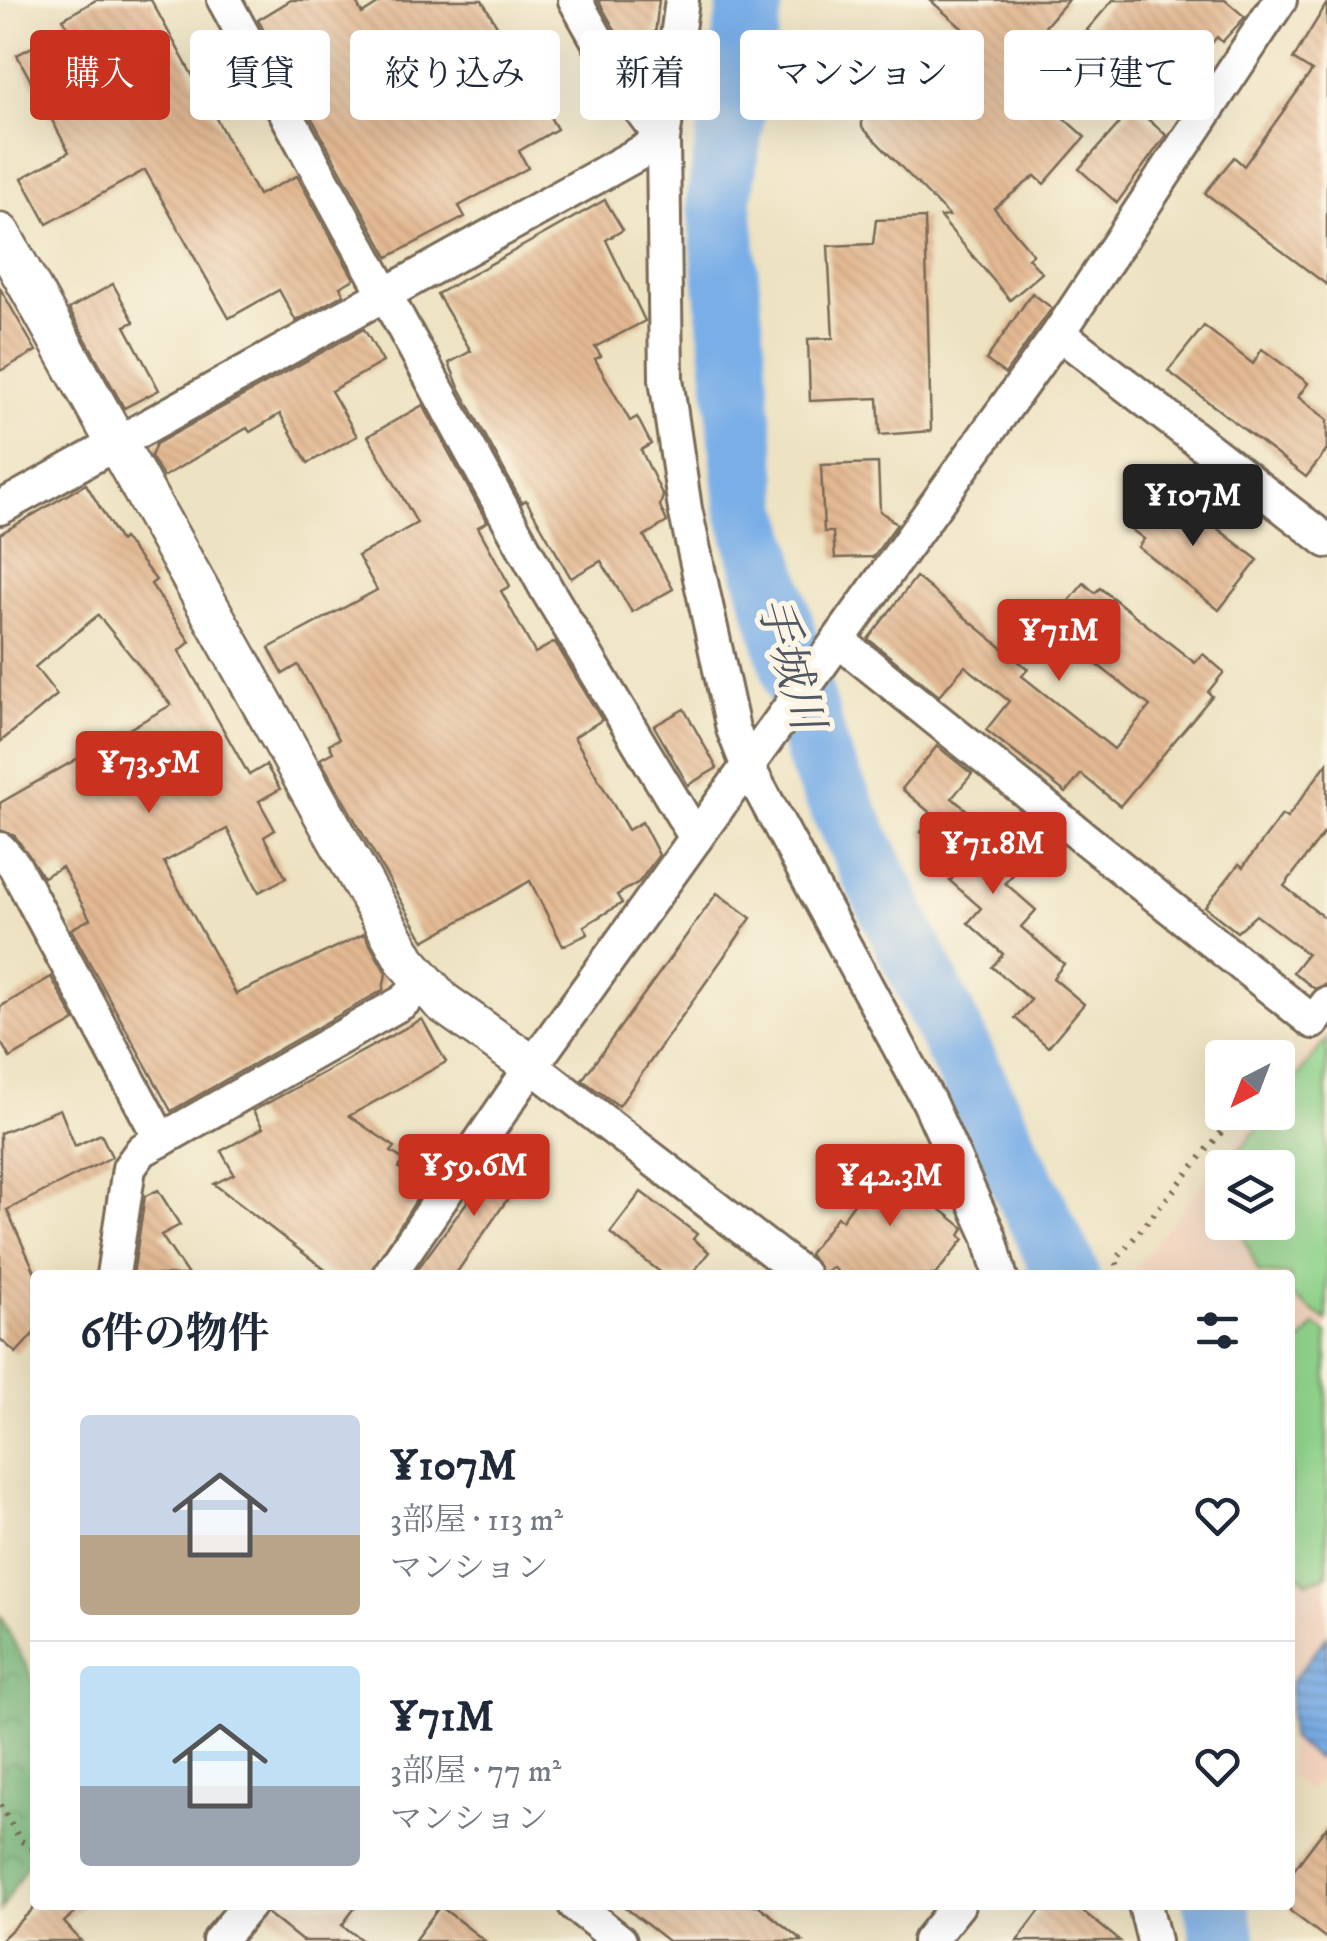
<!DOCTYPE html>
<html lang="ja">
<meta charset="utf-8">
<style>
:root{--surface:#fff;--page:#f6f6f7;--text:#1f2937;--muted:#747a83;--line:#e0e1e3;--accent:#c8321e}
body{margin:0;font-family:"IM FELL DW Pica","Noto Serif JP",serif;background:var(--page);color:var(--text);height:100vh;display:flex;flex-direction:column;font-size:38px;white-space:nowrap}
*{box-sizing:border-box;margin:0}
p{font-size:32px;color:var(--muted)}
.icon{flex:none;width:55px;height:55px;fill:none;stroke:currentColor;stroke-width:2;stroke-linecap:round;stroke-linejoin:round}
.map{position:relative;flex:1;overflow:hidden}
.details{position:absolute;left:30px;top:1270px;width:1265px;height:640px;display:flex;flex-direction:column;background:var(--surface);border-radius:10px;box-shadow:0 10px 40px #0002}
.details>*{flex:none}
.banner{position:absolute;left:30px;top:30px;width:1268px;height:90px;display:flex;gap:20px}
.needle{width:65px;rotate:222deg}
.controls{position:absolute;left:1205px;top:1040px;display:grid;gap:20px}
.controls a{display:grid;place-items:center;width:90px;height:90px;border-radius:10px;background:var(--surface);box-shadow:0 10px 40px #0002;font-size:50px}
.price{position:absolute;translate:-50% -85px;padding:0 22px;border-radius:10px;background:var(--accent);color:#fff;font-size:32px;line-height:65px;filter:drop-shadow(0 2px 5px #0008)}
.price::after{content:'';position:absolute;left:50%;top:60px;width:30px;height:22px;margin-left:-15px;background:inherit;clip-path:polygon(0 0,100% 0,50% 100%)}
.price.current{background:#222;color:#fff}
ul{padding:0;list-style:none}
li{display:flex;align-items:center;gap:30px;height:250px;padding:0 50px}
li+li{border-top:2px solid var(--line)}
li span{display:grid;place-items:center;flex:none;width:280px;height:200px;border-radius:10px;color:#555}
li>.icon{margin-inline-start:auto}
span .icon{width:120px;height:120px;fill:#fffc;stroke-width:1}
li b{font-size:42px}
h2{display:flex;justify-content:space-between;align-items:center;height:120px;padding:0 50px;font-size:42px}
.pill{padding:0 35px;border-radius:10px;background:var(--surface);box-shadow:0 10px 40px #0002;font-size:35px;line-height:90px}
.pill.current{background:var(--accent);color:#fff}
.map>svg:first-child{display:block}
.built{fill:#f3d4bf;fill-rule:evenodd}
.green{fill:#92d58d;stroke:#668056;stroke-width:2.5}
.forest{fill:url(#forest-crowns);stroke:#58704b;stroke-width:2.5}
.water{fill:url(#water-rules);stroke:#5a6c82;stroke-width:2.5}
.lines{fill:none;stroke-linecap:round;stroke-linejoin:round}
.river{stroke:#79aee7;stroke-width:65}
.building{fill:url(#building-back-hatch)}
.minor-casing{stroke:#796a57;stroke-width:38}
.tertiary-casing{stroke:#796a57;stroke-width:45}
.path{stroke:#796a57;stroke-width:6;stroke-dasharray:2.5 8;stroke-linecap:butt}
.minor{stroke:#fff;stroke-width:32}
.tertiary{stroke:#fff;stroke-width:40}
.labels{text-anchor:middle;stroke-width:10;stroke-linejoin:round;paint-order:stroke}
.water-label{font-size:45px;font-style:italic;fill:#515864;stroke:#fcf5e5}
</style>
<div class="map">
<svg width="1327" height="1941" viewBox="0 0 1327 1941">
<defs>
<pattern id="forest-crowns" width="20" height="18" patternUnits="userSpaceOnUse" patternTransform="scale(2.5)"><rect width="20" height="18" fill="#75b678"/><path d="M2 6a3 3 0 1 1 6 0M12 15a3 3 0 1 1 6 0" fill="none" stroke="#619462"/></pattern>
<pattern id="water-rules" width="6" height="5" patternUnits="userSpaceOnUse" patternTransform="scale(2.5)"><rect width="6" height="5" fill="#79aee7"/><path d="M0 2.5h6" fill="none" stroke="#648ebb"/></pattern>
<pattern id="building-back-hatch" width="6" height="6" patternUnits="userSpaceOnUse" patternTransform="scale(2.5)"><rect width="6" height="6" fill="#e3b993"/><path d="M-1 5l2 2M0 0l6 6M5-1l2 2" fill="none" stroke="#c49f7e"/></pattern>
</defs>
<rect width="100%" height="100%" fill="#fcf5e5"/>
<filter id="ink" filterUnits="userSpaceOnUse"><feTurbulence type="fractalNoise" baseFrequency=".01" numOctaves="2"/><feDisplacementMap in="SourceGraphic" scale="20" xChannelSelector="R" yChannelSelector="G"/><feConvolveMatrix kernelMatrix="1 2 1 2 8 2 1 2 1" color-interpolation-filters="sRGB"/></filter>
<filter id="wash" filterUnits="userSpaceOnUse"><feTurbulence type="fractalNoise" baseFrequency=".0048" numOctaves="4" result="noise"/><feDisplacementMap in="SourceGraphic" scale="40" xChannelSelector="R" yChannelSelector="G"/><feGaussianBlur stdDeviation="2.25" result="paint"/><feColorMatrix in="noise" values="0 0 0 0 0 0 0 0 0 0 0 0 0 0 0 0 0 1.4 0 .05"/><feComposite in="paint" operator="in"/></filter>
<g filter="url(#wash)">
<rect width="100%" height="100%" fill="#ede2c1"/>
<path class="built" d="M1327,1026V1767L1309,1791L1290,1776V1275L1132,1272L1258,1113L1278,1112V1089ZM1222,1168H1278V1222H1222Z"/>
<g class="green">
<path d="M1327,1039V1321L1290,1295V1275L1259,1273L1238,1223L1278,1222V1168L1226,1167L1270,1113L1278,1112V1102Z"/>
<path d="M1315,1325L1327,1334V1575L1308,1582L1290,1566V1356Z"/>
</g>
<path class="forest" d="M0,1615L35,1683V1851L0,1912Z"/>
<path class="water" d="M1327,1636V1745L1317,1759L1290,1738V1684Z"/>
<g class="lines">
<g class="river">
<path d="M751,0L719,199L748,509L820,761L1067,1275"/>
<path d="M1216,1905L1224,1941"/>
</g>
</g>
<g id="blocks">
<g class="building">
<path d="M96,0H151L258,195L297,176L354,279L340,287L344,294L296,321L279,290L229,318L145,170L47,224L22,178L69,152L17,55L68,28L63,19Z"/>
<path d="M291,0H355L362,14L384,0H482L557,129L519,151L528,168L459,206L465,217L388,257L258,20Z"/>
<path d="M598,0H659L652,61L631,58Z"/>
<path d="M930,0H1068L1014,63L1047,93L1042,99L1085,137L1044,184L1035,176L994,208L1033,254L1028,258L1042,273L1010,300L940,217L949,216L862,127L860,57L913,105L970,40V35Z"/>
<path d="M1113,0H1225L1245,17L1222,42L1217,37L1163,100L1087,30Z"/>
<path d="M1327,3V285L1205,193L1234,157L1244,166L1312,71L1293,59Z"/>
<path d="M1134,107L1166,135L1117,203L1079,169Z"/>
<path d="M605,200L623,230L606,240L645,321L595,347L601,356L595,359L630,421L637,417L651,444L641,450L663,496L660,506L667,522L644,536L673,589L632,612L601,561L571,578L526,500L522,503L458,385L449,363L471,351L437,294Z"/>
<path d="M925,218L931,431L880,435L878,398L810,401L808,339L833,338L828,246L873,244L876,220Z"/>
<path d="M113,284L134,322L125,326L159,390L124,408L69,309Z"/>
<path d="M0,288L36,351L0,371Z"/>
<path d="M1032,293L1052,308L1005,374L986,360Z"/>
<path d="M1204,326L1253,364L1262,349L1308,383L1298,397L1327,419V450L1306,477L1168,371Z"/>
<path d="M364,329L383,362L331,391L357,436L308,463L280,414L250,432L247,428L163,477L151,456L156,444Z"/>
<path d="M423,405L487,522L478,527L510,586L501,591L535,653L555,642L602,720L574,737L628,830L642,822L659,855L639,882L617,895L622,903L584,926L588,934L563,946L530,881L424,941L320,759L333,752L329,744L339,739L298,665L283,674L269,648L377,590L358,556L417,523L368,436Z"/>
<path d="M878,463L880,511L897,524L873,557L835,558L833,532H824L821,465Z"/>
<path d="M86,484L120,541L123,538L156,580L151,584L190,642L179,651L249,775L266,765L280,789L259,801L275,830L264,837L286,878L259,892L227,829L164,862L236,994L364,934L386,973L383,990L171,1111L71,929L90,919L62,867L43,877L15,836L0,830V803L171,705L98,615L35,667L57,695L0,742V534Z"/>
<path d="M1160,490L1174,501L1177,497L1258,560L1219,610L1138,547L1144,539L1132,530Z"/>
<path d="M916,577L1028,669L1022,676L1114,749L1150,706L1048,626L1084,583L1095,593L1100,588L1195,663L1203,654L1224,672L1208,692L1212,696L1120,806L1081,774L1066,793L986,730L1009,701L965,666L939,696L868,639Z"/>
<path d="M684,709L717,768L688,785L654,726Z"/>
<path d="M937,746L972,774L952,798L989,828L983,834L1020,867L1005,883L1036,910L1021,927L1064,964L1053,978L1084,1004L1048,1047L1015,1018L1031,1000L992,967L1003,954L968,923L981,908L950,881L963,867L921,832L934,816L902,789Z"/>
<path d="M1327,763V829L1284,886L1327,920V984L1315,989L1293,972L1307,954L1256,915L1237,932L1205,907L1239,864L1243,867L1282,815L1287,818Z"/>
<path d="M717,893L751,918L619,1106L582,1080Z"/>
<path d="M51,977L75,1021L10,1058L0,1041V1007Z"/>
<path d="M422,1019L446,1062L349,1116L395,1147L391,1152L404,1160L399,1168L425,1186L369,1275H332L214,1184L234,1174L221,1151L263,1128L253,1111Z"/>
<path d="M60,1109L75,1146L101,1134L112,1157L7,1210L35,1272V1332L16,1353L0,1339V1133Z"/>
<path d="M892,1151L929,1179L919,1192L964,1228L960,1236L964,1239L935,1275H841L832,1267L823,1275L809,1254L837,1217L842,1220Z"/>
<path d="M504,1152L529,1168L455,1275H413Z"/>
<path d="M158,1190L180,1225L161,1235L188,1275H133L145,1196Z"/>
<path d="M641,1192L697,1234L693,1239L709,1252L691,1275H664L610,1233Z"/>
<path d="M1327,1826V1939L1290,1911V1875Z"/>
<path d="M37,1905H83L64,1922L81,1941H0Z"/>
<path d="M269,1905H357L342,1925L363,1941H302L267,1913Z"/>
<path d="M622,1905H758L803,1941H668Z"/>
<path d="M1044,1905H1075L1120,1941H1017Z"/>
<path d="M440,1906L485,1941H414Z"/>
</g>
</g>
</g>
<g filter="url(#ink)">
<use href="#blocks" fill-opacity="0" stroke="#796a57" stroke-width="2.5"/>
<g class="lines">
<g class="minor-casing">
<g id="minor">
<path d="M224,0L547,590L696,838"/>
<path d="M682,0L663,140L666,379L685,509L733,729L748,767L929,1102L989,1235L1000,1275"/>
<path d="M1059,333L1327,541"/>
<path d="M0,508L663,140L625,89L575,0"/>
<path d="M839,641L1313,1022L1327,1004"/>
<path d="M0,849L14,865L161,1140L142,1150L129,1168L113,1275"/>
<path d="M532,1066L803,1275"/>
<path d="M161,1140L403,1002L422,984"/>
<path d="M389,1275L532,1066L1059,333L1280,0"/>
<path d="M575,1905L620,1941"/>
<path d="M1145,1905L1154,1941"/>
<path d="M219,1941L249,1905"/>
<path d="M929,1941L958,1905"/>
</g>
</g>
<g class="tertiary-casing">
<path id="tertiary" d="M0,234L406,961L442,1002L532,1066"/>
</g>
<g class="path">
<path d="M1278,1065L1293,1046"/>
<path d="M1120,1275L1116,1260L1238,1112"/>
<path d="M0,1805L21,1841L35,1849"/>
</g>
<use href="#minor" class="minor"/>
<use href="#tertiary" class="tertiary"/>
</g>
</g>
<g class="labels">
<g class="water-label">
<text transform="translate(792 663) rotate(74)" y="16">手城川</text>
</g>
</g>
</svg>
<div class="controls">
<a><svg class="needle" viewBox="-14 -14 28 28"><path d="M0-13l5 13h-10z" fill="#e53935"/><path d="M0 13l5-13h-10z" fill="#747a83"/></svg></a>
<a><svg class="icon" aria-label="layers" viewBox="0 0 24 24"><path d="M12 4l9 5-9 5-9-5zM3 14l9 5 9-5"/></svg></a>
</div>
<b class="price current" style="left:1193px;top:549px">¥107M</b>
<b class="price" style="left:1059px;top:684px">¥71M</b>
<b class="price" style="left:149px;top:816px">¥73.5M</b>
<b class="price" style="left:993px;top:897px">¥71.8M</b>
<b class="price" style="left:474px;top:1219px">¥59.6M</b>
<b class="price" style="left:890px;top:1229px">¥42.3M</b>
<div class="banner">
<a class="pill current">購入</a>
<a class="pill">賃貸</a>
<a class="pill">絞り込み</a>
<a class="pill">新着</a>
<a class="pill">マンション</a>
<a class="pill">一戸建て</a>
</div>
<section class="details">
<h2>6件の物件<svg class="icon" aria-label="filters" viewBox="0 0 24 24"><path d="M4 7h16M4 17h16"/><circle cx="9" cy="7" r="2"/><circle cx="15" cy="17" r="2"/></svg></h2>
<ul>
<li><span style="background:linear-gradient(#c9d6e8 60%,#b9a48a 0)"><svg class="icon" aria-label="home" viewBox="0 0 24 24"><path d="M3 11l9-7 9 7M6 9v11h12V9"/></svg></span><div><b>¥107M</b><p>3部屋 · 113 m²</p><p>マンション</p></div><svg class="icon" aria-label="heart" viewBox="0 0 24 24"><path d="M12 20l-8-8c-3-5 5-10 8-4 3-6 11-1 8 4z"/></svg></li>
<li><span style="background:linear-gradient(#bfe0f5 60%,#9aa5b1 0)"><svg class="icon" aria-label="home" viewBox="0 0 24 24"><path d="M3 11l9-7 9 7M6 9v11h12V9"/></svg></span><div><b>¥71M</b><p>3部屋 · 77 m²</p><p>マンション</p></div><svg class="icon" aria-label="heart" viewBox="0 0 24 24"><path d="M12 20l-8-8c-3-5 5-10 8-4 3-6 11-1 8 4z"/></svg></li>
</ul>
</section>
</div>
